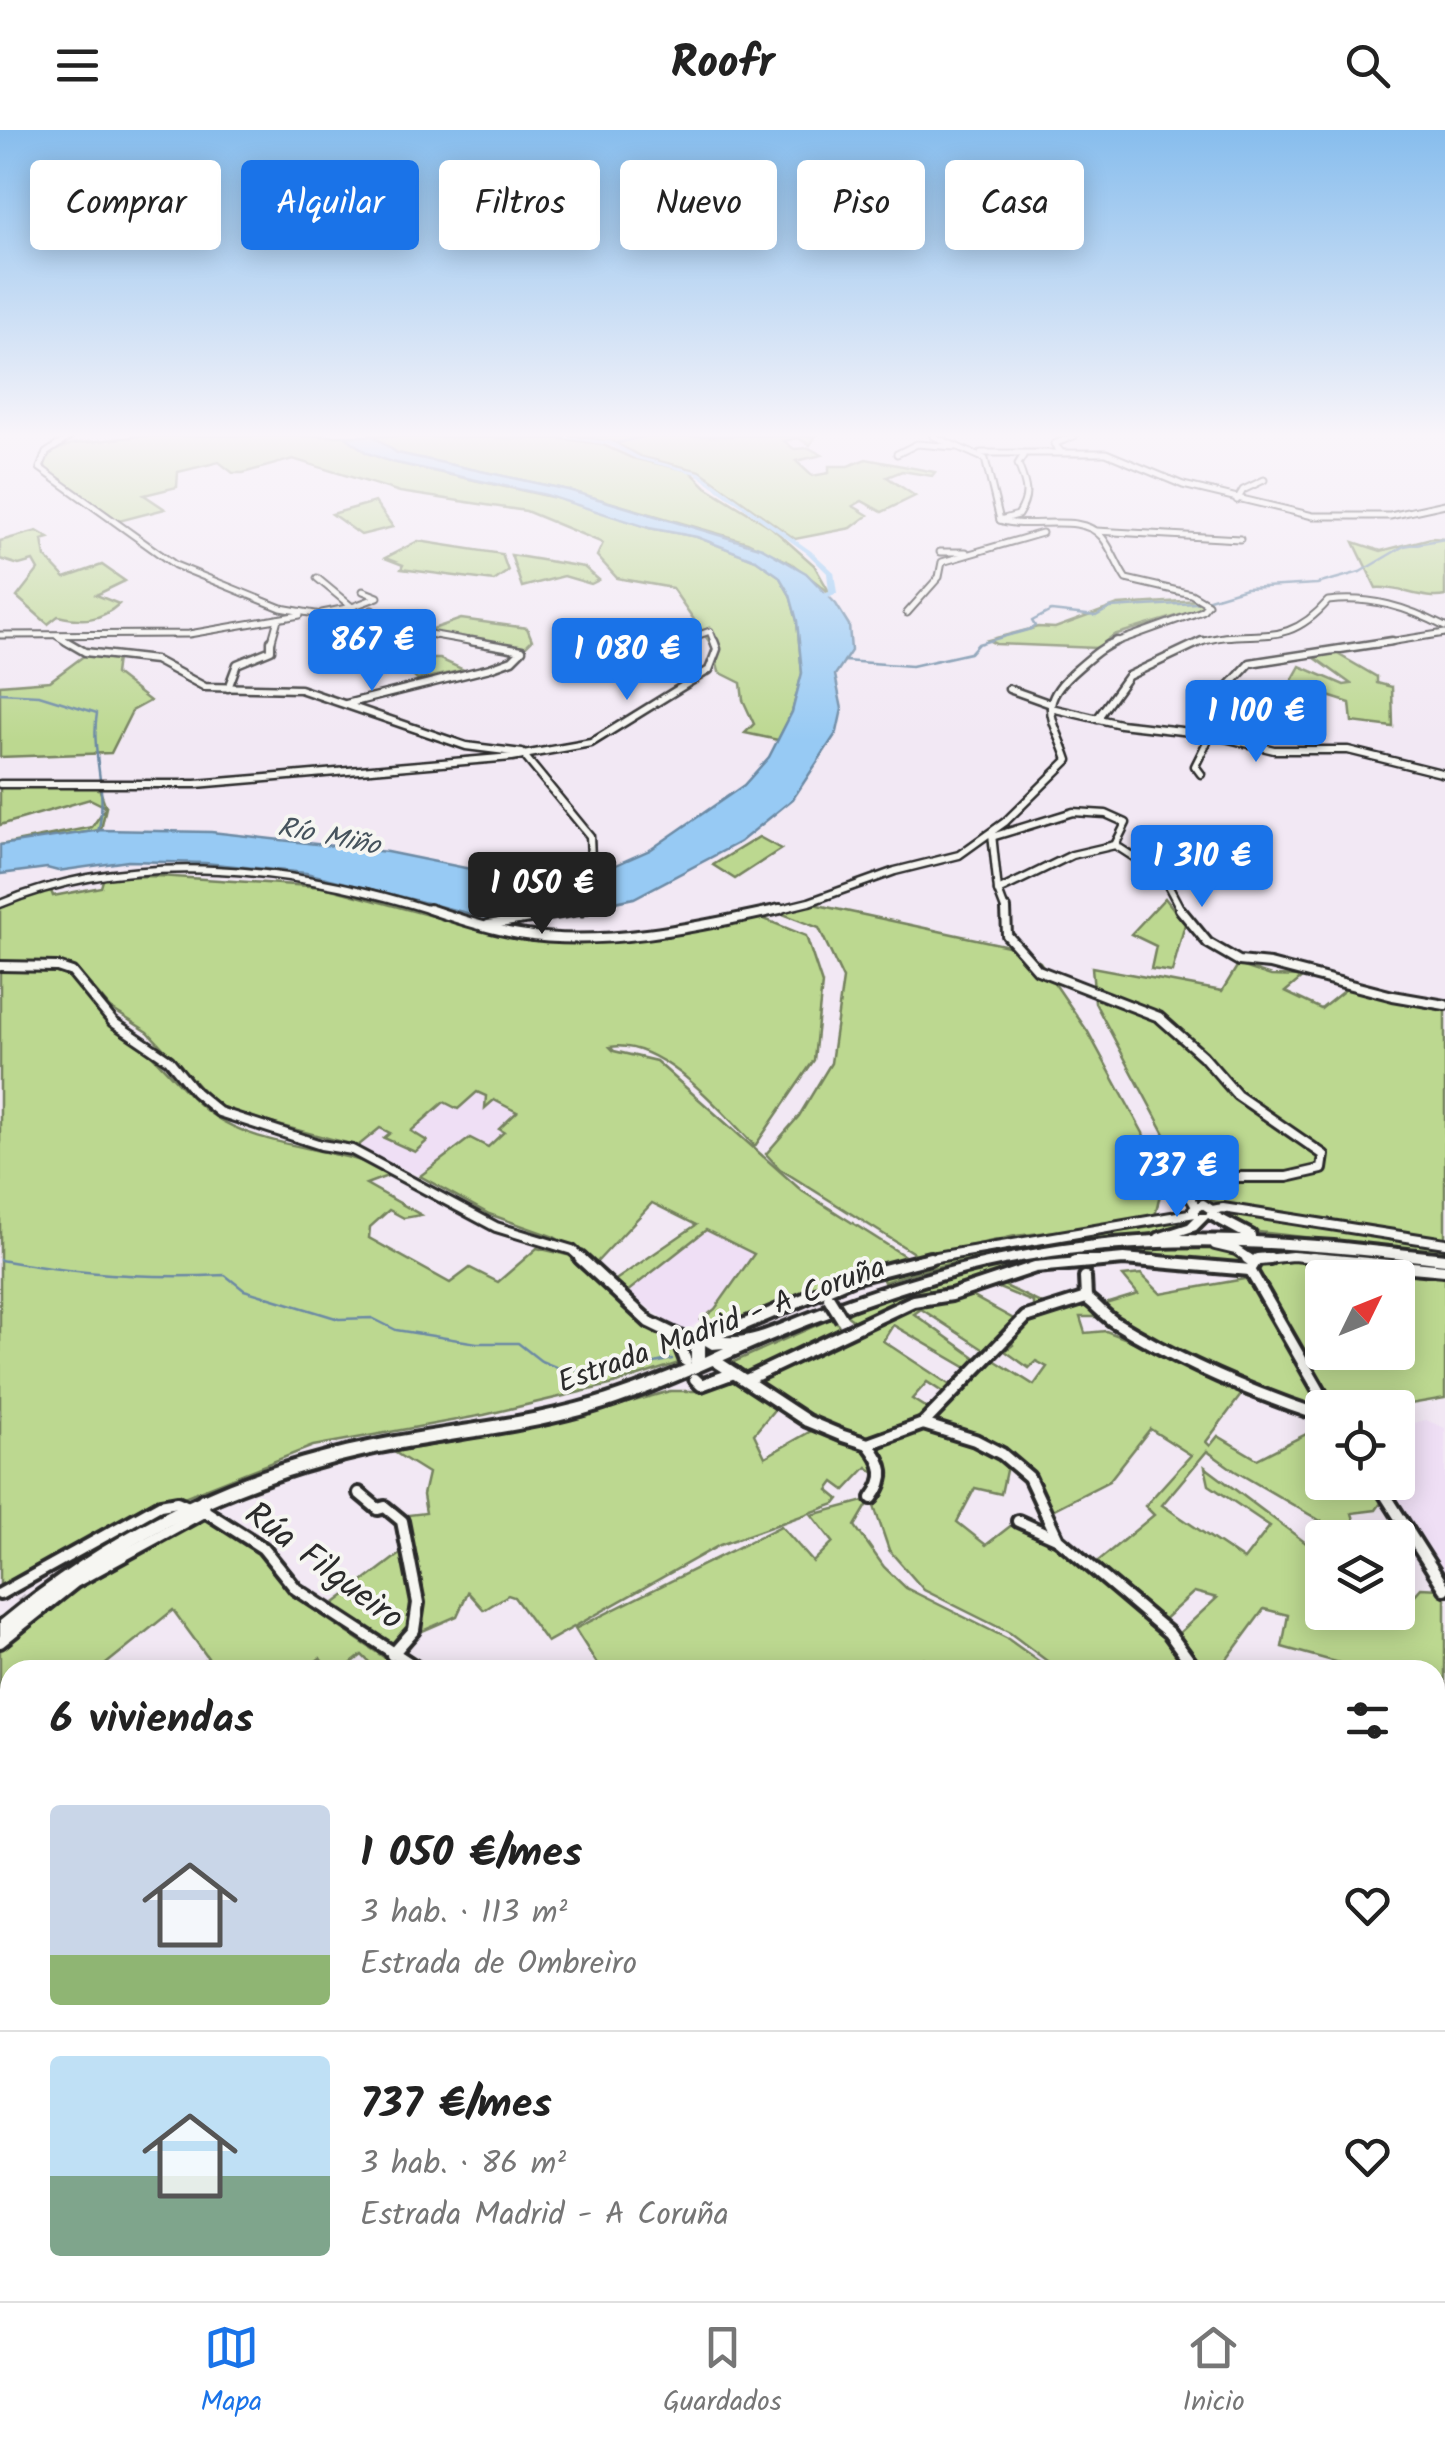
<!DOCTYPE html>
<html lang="es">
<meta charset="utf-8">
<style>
:root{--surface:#fff;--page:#f6f6f6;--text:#222;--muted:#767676;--line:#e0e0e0;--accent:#1a73e8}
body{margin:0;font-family:Kalam,sans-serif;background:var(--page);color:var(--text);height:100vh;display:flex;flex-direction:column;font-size:38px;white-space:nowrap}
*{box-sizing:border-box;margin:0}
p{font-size:32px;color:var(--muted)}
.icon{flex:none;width:55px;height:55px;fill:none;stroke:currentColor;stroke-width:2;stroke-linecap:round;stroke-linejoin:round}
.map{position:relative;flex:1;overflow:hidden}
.side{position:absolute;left:0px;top:1530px;width:1445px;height:642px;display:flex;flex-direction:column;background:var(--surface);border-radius:30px 30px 0 0;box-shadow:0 5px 25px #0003}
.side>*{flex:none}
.top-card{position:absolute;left:30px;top:30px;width:1385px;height:90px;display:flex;gap:20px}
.needle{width:65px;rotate:47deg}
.buttons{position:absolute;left:1305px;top:1130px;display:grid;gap:20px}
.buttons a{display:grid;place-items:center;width:110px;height:110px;border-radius:10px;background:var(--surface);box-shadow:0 5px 25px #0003;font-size:50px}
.price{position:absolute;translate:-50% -85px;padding:0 22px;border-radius:10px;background:var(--accent);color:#fff;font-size:32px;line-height:65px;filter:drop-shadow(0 2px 5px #0008)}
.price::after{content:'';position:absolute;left:50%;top:60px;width:30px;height:22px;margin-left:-15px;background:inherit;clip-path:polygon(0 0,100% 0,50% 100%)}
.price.selected{background:#222;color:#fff}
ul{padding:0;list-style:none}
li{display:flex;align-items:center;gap:30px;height:250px;padding:0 50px}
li+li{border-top:2px solid var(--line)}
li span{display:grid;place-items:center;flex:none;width:280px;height:200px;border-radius:10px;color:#555}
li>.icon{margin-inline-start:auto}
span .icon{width:120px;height:120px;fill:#fffc;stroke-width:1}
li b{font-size:42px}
h2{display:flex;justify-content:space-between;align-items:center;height:120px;padding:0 50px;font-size:42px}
.tag{padding:0 35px;border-radius:10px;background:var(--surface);box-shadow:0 5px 25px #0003;font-size:35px;line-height:90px}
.tag.selected{background:var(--accent);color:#fff}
header{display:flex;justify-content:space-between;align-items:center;height:130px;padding:0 50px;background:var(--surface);font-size:45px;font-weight:700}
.menu{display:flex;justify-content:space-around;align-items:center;height:140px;border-top:2px solid var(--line);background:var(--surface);font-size:28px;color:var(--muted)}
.menu a{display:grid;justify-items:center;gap:5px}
.menu .selected{color:var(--accent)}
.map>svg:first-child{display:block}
.built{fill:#efdff5}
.green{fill:#bcd890;stroke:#74825e;stroke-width:2.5;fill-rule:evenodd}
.water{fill:#97caf4;stroke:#6c8aa4;stroke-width:2.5}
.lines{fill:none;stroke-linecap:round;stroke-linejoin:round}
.stream{stroke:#6c8aa4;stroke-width:2.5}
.river{fill:#97caf4;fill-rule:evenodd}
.minor-tunnel{stroke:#cac2cc;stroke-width:10;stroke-dasharray:10 5;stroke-linecap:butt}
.minor-far4-casing{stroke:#2b2b2b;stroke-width:9}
.minor-far3-casing{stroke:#2b2b2b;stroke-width:11}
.minor-far2-casing{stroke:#2b2b2b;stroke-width:14}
.minor-far1-casing{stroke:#2b2b2b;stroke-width:18}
.minor-casing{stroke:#2b2b2b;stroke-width:21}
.highway-casing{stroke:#2b2b2b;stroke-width:8}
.minor-far4{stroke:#f6f6f2;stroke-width:5}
.minor-far3{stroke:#f6f6f2;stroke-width:6}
.minor-far2{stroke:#f6f6f2;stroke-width:8}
.minor-far1{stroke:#f6f6f2;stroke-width:10}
.minor{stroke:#f6f6f2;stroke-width:14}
.highway{fill:#f6f6f2;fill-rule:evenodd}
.minor-bridge-casing{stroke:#2b2b2b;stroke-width:18;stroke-linecap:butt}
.minor-bridge{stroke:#f6f6f2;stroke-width:10}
.labels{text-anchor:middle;stroke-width:8;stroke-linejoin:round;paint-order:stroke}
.far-water-label{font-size:28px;font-style:italic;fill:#46535d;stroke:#f6f6f2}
.street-label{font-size:30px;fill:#2b2b2b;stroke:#f6f6f2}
.near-street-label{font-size:35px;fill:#2b2b2b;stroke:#f6f6f2}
</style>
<header><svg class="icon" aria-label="menu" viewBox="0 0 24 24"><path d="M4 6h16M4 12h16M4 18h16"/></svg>Roofr<svg class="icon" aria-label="search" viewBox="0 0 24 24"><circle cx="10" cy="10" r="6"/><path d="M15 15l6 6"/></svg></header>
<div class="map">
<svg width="1445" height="2171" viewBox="0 0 1445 2171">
<rect width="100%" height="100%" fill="#f2e8f4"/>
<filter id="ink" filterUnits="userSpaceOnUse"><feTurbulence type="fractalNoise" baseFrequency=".01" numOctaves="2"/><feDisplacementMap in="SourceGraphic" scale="20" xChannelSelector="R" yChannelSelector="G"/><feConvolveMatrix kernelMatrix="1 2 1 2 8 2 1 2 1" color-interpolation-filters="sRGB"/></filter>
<g filter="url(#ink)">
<g class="built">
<path d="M454,939L527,979L488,1017L469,1008L420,1046L354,1015Z"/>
<path d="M706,1100L755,1124L715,1179L683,1203L627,1162Z"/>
<path d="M1426,1290L1445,1298V1451L1382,1353L1398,1352V1297Z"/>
</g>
<g class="green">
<path d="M140,306H345L367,323L392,332L574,372L649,398L697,407L756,430L779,446L790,465L797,491L802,543L792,582L778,610L745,603L754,594L743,570L741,553L719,542L713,517L672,458L617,448L597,426L603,413L526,381L400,362L293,329L243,343H233L219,332L178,342L177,357L144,365L165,379L119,391L47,340L41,326L72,314Z"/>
<path d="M373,306L564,309L601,314L632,328L690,341L706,357L771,397L814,435L830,463L791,433L747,412L568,360L397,323Z"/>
<path d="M569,306H816L810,315L798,308L784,311L794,319L809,318L822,325L796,331L812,346L829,343V336H848L866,329L935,342L932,346L902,341L887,347L915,366L882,382L862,371L853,376L868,385L851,398L795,409L700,341L642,327L613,312Z"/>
<path d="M375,372L393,397L361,405L332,384Z"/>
<path d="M37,401L49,408L42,410L45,427L65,448L102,435L125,451L96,465L119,474C100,491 83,492 58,486L48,494L17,467L38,440L33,431L19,435L0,429V411Z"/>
<path d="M1431,408L1445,409V466C1424,471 1399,456 1376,458L1354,412L1381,421Z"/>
<path d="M418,411L502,424L508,441L494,451L401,439L403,435L385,428Z"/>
<path d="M511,425L584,437L599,450L591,454L564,446L522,457Z"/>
<path d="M1199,470L1204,474L1197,480L1114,505L1097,518L996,514L988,510L1038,497L1055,498L1118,475Z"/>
<path d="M461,489L527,498L532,510L525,517L427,501Z"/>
<path d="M1334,522L1377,547V553L1392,557L1393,597L1352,592L1350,573L1290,554L1300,536L1344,555L1351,554L1311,525Z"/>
<path d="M85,525L117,528L115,544L150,571L132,581L111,623L0,627V555L50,551Z"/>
<path d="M368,529H440L464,540L417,550L410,543L372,546Z"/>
<path d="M98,655L106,677L101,700L0,715L92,697L106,677L90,669L0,695V657Z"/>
<path d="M759,707L781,719L735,749L713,735Z"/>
<path d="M159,746L324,757L521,810L652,803L757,786L806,806L822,854L814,930L755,1016C721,981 661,908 610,917L614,921L656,931L802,1061L911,1130L813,1158L712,1199L701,1190L715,1179L754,1124L706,1100L627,1162L614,1151L696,1095L652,1073L596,1133L554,1107L489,1084L420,1046L470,1008L488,1017L504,1002L499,999L517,982L494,970L485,978L486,966L477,962L458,979L444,972L411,1001L427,1011L415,1022L384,1008L390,1003L380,998L358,1016L221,980L148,902L110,878L77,839L52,833L0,832V778L6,775L50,758L53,766L101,757L104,747Z"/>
<path d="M1165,768L1185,794L1172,842L1151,839L1156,816L1131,804Z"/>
<path d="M813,774L1013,817L1040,832L1088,902L1143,1003L1161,1061L1154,1090L1015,1106L920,1127L780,1039L766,1024L799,986L831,933L843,849L819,798L775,781Z"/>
<path d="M1238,835L1271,846L1303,847L1285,862L1321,879L1351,855L1445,878V1110L1260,1082L1192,1066L1190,1055L1209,1046L1180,1032L1095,873L1092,837L1222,861Z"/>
<path d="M0,839H46L75,849C93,880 119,896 145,919C169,940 186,966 211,984C264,1021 337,1015 393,1044L366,1054L421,1085L404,1088L389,1080L370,1097L369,1108L450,1153L470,1138L498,1152L537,1118L576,1127L647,1195L668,1207L682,1232L614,1254L484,1285L313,1316L184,1367H169L0,1461Z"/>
<path d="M1229,1082L1445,1117V1123L1241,1100L1219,1086Z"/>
<path d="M1189,1087H1193V1094C1092,1121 986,1116 884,1152L881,1145L945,1127L1151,1097Z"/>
<path d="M1198,1116L1228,1120L1243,1130V1134C1190,1139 1134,1124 1080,1127C1004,1133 930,1169 858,1194L846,1185C954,1131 1080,1123 1198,1116Z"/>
<path d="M1303,1130L1445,1144V1268L1393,1277L1365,1278L1361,1268L1347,1265L1352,1277H1333L1256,1146L1259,1136ZM1322,1148H1398V1222H1322Z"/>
<path d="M1141,1144L1161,1164L1250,1148L1325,1277L1322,1282L1221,1243L1115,1190L1102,1175L1138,1164L1123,1146Z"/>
<path d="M995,1151L1047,1176L1033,1178V1172L994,1156L972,1166L1019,1192L989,1223L921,1179L914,1184L980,1231L969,1239L893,1195L883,1211L953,1257L947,1265L927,1252L912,1269L931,1281L923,1288L868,1309L825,1297L757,1255L765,1247L915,1174Z"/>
<path d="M1087,1171L1103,1187H1080L1085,1203L1106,1201L1132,1211L1138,1204L1244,1261L1206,1312L1210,1316L1218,1306L1257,1329L1308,1303L1313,1292L1310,1288L1247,1267L1251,1263L1322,1288V1352L1373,1353L1383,1370L1376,1380L1352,1383L1356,1397L1336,1400L1235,1341L1207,1321L1162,1375L1244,1430L1270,1396L1209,1355L1205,1337L1322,1425V1482H1398V1468L1413,1467L1421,1458L1440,1459L1445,1467V1562L1435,1559V1540H1365L1282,1517L1288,1485L1264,1479L1219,1540H1200L1175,1507L1217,1468L1194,1462L1161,1492L1092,1436L1154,1385L1145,1376L1191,1325L1150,1299L1109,1351L1048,1382L1024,1340L931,1291L991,1228L1034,1255L1047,1237L1036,1231L1029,1238L1005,1221L1013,1215L1011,1211L1029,1187Z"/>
<path d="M835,1187L840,1199C815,1220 773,1236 741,1243L729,1234Z"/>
<path d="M731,1246L778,1275L754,1304L765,1327L813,1300C850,1317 867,1306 883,1350L867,1337L845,1360L834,1352L828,1360L839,1369L835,1374L720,1415L547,1512L514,1467L508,1465L484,1480L468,1462L457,1486L418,1503L408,1385L426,1383L423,1365L428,1343L394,1322L545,1296L670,1261H696Z"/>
<path d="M921,1297L961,1308L1008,1331L1001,1364L975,1358L957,1392L986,1415L1013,1394L1058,1412L1151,1490L1195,1540H1059L1010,1503L924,1460L889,1420L874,1376L890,1347L876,1321L879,1313Z"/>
<path d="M864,1371L868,1374L855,1396L884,1437L906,1458L1008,1509L1051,1540H940L924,1529L915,1540H601L575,1499L781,1396L813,1432L833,1412L812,1385Z"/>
<path d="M201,1385L262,1425L289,1463L391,1532L385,1540H362L370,1533L362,1525L343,1540H328L320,1528L304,1540H190L208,1528L173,1480L106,1534L110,1540H10V1606L4,1609L10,1620V1939L3,1925L0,1927V1520L89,1446Z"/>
<path d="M405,1420C413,1455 426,1495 390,1517L331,1476Z"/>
<path d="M622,2162H808V2163L805,2171H604Z"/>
<path d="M1068,2163V2162L1277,2163L1274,2171H1070Z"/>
</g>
<path class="water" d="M345,306H373L397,323L568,360L762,418L806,443L836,474L849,495L851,521L835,545L842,579L837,602L793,669L740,712L634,768L577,780L487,788L306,743L205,733L128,731L58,741L47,738L0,744V715L101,700L211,702L387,722L490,743L533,747L557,738H609L650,720L744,655L769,627L792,582L802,543L797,491L790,465L779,446L756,430L697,407L649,398L546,365L392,332L367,323Z"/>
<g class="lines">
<g class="stream">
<path d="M613,314L647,306"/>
<path d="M844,531L912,536L970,523L978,514L1031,499L1035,496L1032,491L1051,481L1096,486L1110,478L1196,473L1246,458L1317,454L1360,442L1404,416L1445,409"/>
<path d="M0,563L39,565L97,583C90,624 109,658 98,702"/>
<path d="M0,1130C76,1144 148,1149 225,1145L244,1160L339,1189L372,1188L396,1200L477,1213H518L541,1231L558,1238L616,1242L672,1229"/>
</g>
<path class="river" d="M548,306L610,311L640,327L700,342L811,421L834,442L837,463L815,473H809V469L829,462L827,443L807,423L696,344L636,329L609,315Z"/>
<path class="minor-tunnel" d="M11,1455L31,1481"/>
<g class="minor-far4-casing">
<g id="minor-far4">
<path d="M71,306L46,323L40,338L175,435L281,478L486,514"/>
<path d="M933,306L985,329L1000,390C1030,401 1080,381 1102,407C1112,419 1117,436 1126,449L1191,464L1208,474L1202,481L1110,514"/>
<path d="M1061,322L1054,314L1074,306"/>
<path d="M981,323H1106L1183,355L1313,386H1390L1445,374"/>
<path d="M897,324L917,314L955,317"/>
<path d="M1237,370L1243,360L1264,350"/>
<path d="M1000,390L1018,385C1031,365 1026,355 1018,334L1023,326"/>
<path d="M1096,401L1240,409"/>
<path d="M940,422H966"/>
<path d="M317,448L352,477L322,483"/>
<path d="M352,477L378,467L363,461"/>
<path d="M907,483L939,447L942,432L1042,403"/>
<path d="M357,493L372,480"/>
<path d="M0,505L189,504L300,485"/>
<path d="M57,506L70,514"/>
<path d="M271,514L278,489"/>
<path d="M674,514L710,501L715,514"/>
<path d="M1196,514C1251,493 1281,525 1328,471C1371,466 1407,477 1445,497"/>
<path d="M1376,514L1445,503"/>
</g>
</g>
<g class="minor-far3-casing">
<g id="minor-far3">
<path d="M66,511L85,522L155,530L205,557L300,559L466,616L522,623L590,706L593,773L582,782"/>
<path d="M625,519L638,526L681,511"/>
<path d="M228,558L237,534L271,520V511"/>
<path d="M1009,559L1051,574"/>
<path d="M346,574L490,538L512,530L522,520L471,511"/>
<path d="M1051,578L1120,594L1208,604L1274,620H1348L1445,644"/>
<path d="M1097,589L1128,546L1202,511"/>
<path d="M1201,644L1195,636L1207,612L1214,572L1250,533L1392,511"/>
<path d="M0,654H196L512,627L591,613L709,540L717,519L714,511"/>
<path d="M992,704L998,761L1006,782"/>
<path d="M995,706L1073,682L1106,684L1126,693L1115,715"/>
<path d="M998,761L1072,725L1115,715L1163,746L1182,782"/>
<path d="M0,774C138,717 298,738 437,782"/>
<path d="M768,782L809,772L895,741L959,725L1005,692L1068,630C1053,586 1035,575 1077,539C1090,528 1101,517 1117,511"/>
</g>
</g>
<g class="minor-far2-casing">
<g id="minor-far2">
<path d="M429,779C458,789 488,799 519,804C604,818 697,797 780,779"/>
<path d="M1006,779L1007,805L1038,840L1159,887L1203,926L1237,965L1324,1025L1322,1039L1287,1047H1191L1185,1058L1195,1075"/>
<path d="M1180,779L1208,813L1239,831L1270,834L1393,866L1445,875"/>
<path d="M488,795L585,779"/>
<path d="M0,836L57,837L72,842L113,892L169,930L195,962L219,982L321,1015L352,1020L496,1097L572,1120L583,1130"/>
<path d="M1193,1080L1203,1074L1212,1080L1223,1078L1445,1113"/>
<path d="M1215,1115L1236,1120L1251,1130"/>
<path d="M919,1130L1195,1083"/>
<path d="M1075,1130H1155"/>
<path d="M1256,1130L1292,1126L1340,1130"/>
</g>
</g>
<g class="minor-far1-casing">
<g id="minor-far1">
<path d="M580,1128L649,1192L690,1212L738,1197L853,1148L930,1128"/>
<path d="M1247,1128L1253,1132"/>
<path d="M1312,1128L1445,1140"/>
<path d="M1250,1140L1329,1278"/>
<path d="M1085,1147L1086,1168"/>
<path d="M677,1208L686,1231"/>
<path d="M714,1230L807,1291L843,1306L868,1314L923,1294L975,1310L1002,1324L1029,1347L1058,1409L1169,1503L1196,1540"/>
<path d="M695,1249L701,1255L734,1243"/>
<path d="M746,1250L913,1171L951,1165L1035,1137L1124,1129L1250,1140L1257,1129L1270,1128"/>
<path d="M923,1294L1026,1187L1086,1168C1097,1175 1104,1186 1116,1193C1179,1231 1252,1263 1322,1286"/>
<path d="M868,1314C884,1334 888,1347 872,1368"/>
<path d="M1377,1352L1445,1459"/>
<path d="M359,1363L378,1379L385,1377L402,1391L418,1473L414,1500L392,1525"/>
<path d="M203,1369L205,1381L263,1418L296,1459L420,1540"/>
<path d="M1018,1391L1056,1408"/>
<path d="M0,1464L160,1375L177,1372L186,1376"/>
<path d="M0,1512L75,1452L205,1381"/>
</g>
</g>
<g class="minor-casing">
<g id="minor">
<path d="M1435,1596L1445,1598"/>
<path d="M1435,1809L1445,1819"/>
<path d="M0,2079L10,2081"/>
<path d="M1435,2140H1445"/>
<path d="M239,2162L258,2171"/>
<path d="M565,2162V2171"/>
</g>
</g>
<g class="highway-casing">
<path id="highway" d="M1212,1080L1254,1102L1255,1107L1334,1112L1445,1124V1134C1298,1116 1151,1105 1004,1134C944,1146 886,1167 829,1187C744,1217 667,1261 581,1285C512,1304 440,1309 370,1324C225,1356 119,1412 6,1506L0,1509V1491C95,1413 202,1354 322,1323C405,1300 493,1296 576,1274C616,1264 654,1248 691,1233V1210L693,1206L704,1202C739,1217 773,1197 805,1185C922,1140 1030,1113 1155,1106L1157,1104L1188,1094L1198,1084H1206ZM1208,1088L1241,1106L1181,1105L1196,1100ZM705,1215L712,1219L724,1218L705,1227Z"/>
</g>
<use href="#minor-far4" class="minor-far4"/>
<use href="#minor-far3" class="minor-far3"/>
<use href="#minor-far2" class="minor-far2"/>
<use href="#minor-far1" class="minor-far1"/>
<use href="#minor" class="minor"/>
<use href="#highway" class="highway"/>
<g class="minor-bridge-casing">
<path id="minor-bridge" d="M829,1168L842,1189"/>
</g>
<use href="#minor-bridge" class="minor-bridge"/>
</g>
</g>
<linearGradient id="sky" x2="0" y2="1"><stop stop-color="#87bded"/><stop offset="0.5" stop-color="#f9f5fa"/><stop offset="1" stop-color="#f9f5fa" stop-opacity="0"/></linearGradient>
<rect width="1445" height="610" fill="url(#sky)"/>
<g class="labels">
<g class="far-water-label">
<text transform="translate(329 705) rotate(11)" y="10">Río Miño</text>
</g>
<g class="street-label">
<text transform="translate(721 1194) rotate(-20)" y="10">Estrada Madrid - A Coruña</text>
</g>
<g class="near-street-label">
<text transform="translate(325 1435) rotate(37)" y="12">Rúa Filgueiro</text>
</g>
</g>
</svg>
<div class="buttons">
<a><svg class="needle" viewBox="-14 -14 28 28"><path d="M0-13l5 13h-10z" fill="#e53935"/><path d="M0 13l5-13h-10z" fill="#767676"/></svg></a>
<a><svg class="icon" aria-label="locate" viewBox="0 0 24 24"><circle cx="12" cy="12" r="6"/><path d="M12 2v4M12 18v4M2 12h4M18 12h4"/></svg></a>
<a><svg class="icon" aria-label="layers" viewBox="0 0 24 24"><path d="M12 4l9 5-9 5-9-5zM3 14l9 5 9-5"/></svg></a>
</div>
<b class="price" style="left:372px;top:564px">867 €</b>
<b class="price" style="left:627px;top:573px">1 080 €</b>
<b class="price" style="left:1256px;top:635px">1 100 €</b>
<b class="price" style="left:1202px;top:780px">1 310 €</b>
<b class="price selected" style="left:542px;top:807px">1 050 €</b>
<b class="price" style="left:1177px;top:1090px">737 €</b>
<div class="top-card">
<a class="tag">Comprar</a>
<a class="tag selected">Alquilar</a>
<a class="tag">Filtros</a>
<a class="tag">Nuevo</a>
<a class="tag">Piso</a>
<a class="tag">Casa</a>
</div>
<section class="side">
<h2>6 viviendas<svg class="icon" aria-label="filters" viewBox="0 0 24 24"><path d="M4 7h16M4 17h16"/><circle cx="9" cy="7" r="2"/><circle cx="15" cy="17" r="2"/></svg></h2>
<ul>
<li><span style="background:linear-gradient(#c9d6e8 75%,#8fb573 0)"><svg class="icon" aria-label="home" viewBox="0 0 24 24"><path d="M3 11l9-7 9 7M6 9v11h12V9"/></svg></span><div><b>1 050 €/mes</b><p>3 hab. · 113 m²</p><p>Estrada de Ombreiro</p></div><svg class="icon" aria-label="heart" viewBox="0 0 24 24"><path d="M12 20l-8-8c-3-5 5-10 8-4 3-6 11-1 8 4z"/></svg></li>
<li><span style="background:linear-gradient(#bfe0f5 60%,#7fa58c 0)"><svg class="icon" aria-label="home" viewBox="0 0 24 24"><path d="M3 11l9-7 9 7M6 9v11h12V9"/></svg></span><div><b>737 €/mes</b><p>3 hab. · 86 m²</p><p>Estrada Madrid - A Coruña</p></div><svg class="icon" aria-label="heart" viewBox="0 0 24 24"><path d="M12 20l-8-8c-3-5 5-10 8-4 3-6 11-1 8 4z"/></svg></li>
</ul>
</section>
</div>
<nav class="menu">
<a class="selected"><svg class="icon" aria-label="map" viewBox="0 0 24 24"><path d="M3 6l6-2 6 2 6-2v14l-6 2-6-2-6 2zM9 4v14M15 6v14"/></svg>Mapa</a>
<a><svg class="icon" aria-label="saved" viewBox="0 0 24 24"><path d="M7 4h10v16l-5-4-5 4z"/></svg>Guardados</a>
<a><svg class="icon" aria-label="home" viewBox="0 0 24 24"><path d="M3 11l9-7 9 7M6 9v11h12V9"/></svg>Inicio</a>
</nav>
